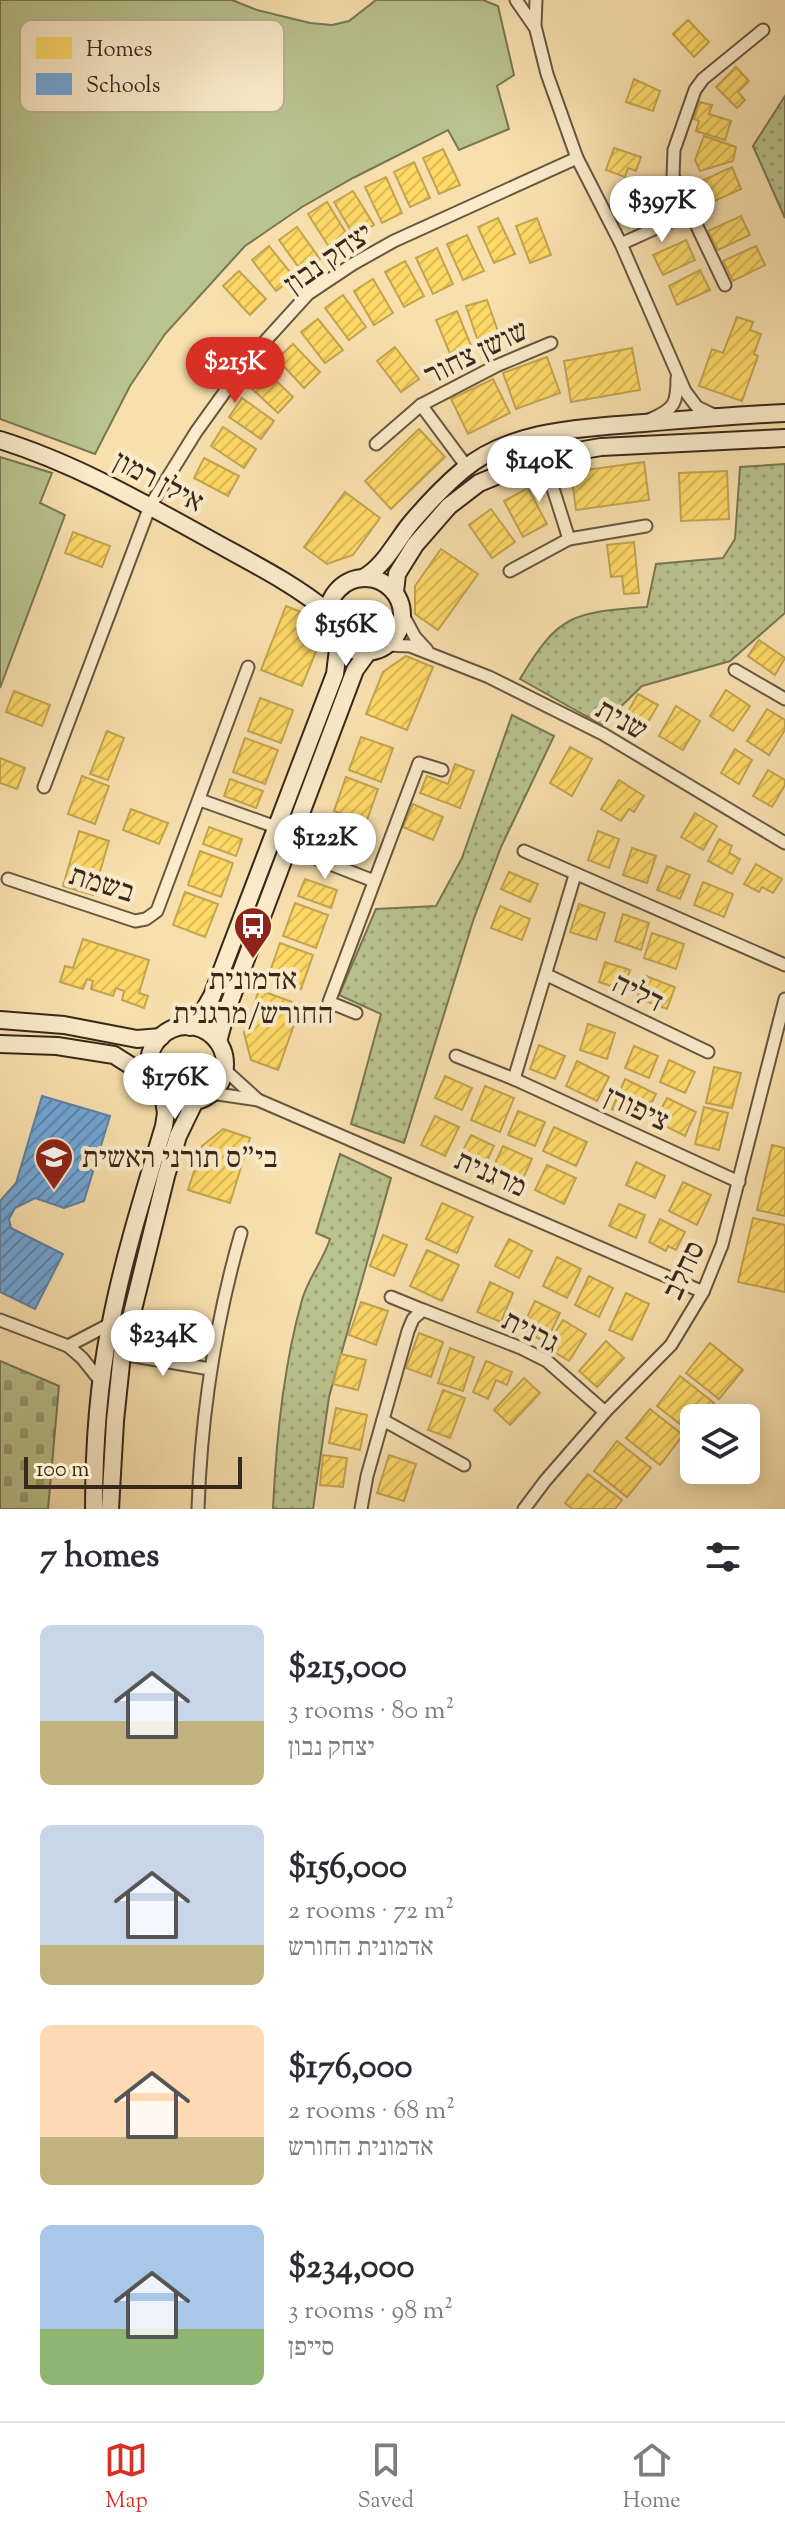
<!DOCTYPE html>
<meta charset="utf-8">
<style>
:root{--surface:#fff;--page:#f7f7f7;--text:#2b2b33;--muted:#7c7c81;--line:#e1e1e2;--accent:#d93025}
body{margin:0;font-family:"Sorts Mill Goudy","Frank Ruhl Libre",serif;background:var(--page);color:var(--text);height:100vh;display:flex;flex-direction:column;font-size:30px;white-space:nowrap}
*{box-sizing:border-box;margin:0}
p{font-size:26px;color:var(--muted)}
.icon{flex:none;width:44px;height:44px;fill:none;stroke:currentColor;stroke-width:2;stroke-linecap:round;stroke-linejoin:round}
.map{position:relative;height:1509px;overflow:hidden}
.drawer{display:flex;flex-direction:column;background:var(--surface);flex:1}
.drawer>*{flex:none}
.tools{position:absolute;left:680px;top:1404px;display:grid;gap:16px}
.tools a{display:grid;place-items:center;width:80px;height:80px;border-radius:12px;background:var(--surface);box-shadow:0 4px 20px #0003;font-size:40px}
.scale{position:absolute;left:24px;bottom:20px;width:218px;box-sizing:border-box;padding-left:8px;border:4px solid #38281a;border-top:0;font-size:22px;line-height:28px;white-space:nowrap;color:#38281a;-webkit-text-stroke:6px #faebca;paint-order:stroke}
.price{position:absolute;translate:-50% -68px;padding:0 18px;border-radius:28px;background:#fff;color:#222;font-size:26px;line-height:52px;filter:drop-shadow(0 2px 4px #0008)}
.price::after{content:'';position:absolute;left:50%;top:48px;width:24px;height:18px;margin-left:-12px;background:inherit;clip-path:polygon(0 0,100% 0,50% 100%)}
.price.active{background:var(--accent);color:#fff}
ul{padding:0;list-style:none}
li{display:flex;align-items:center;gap:24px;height:200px;padding:0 40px}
li span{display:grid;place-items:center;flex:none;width:224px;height:160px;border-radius:12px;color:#555}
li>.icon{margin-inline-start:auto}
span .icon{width:96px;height:96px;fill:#fffc;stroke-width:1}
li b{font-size:34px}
h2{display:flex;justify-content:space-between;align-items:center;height:96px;padding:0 40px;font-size:34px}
.menu{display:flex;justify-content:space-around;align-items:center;height:112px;border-top:2px solid var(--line);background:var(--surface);font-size:22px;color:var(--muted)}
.menu a{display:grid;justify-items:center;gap:4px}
.menu .active{color:var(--accent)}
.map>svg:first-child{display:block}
.grass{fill:#b9c38d;stroke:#787654;stroke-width:2}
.cemetery{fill:url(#cemetery-stones);stroke:#787654;stroke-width:2}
.park{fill:url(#park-dots);stroke:#787654;stroke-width:2}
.homes{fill:url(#homes-hatch);stroke:#c3a44f;stroke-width:2}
.schools{fill:url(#schools-hatch);stroke:#5e82a2;stroke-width:2}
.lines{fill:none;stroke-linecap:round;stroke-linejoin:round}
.street-casing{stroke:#68563f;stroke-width:15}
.secondary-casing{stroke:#38281a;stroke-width:20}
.street{stroke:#faebca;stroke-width:11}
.secondary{stroke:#faebca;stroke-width:16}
.labels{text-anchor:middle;stroke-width:8;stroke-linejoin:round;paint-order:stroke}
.street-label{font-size:30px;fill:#38281a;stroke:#faebca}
.poi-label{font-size:30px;fill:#38281a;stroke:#faebca}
.key{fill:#faebca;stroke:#c0b095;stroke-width:2}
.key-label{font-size:22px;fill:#38281a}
</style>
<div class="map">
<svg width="785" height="1509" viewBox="0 0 785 1509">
<defs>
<pattern id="cemetery-stones" width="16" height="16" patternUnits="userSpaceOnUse" patternTransform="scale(2)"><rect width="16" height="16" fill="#b9c38d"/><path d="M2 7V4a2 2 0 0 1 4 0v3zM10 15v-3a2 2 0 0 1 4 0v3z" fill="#979e72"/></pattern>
<pattern id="park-dots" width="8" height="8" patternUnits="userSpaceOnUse" patternTransform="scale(2)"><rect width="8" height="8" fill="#b9c38d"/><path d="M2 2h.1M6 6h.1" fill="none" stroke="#979e72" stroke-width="1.8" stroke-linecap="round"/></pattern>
<pattern id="homes-hatch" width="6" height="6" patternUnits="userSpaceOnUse" patternTransform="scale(2)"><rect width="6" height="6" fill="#ffd966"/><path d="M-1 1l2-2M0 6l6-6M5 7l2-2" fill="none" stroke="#dbba58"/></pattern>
<pattern id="schools-hatch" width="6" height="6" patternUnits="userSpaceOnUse" patternTransform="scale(2)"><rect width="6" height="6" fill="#6fa8dc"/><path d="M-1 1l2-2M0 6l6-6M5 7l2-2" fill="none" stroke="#5c89b2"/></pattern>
</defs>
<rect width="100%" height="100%" fill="#f8e0ae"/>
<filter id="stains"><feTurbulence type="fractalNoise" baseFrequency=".0025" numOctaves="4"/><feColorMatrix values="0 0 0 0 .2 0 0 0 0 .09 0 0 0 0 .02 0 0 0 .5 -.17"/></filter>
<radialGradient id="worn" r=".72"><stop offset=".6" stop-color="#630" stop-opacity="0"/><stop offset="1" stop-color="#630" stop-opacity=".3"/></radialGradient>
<g class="grass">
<path d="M0,0H232L257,10L310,23L332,25L349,21L376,0H483L498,6L514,75L497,86L509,129L459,150L448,130L353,178L302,207L245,246L165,334L130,386L95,454L0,419Z"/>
<path d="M0,457L52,473L40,503L65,515L0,688Z"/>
</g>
<path class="cemetery" d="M0,1361L59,1386L48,1509H0Z"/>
<g class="park">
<path d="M785,96V218L753,146Z"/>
<path d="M785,464V613L730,661L642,686L602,725L520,679C558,614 574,612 647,607L656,564L723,558L735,539L740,467Z"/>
<path d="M512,715L554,736L501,847L473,921L404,1143L351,1124L381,1014L339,995L376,909L436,906L462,858Z"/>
<path d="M340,1154L391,1178L329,1397L313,1509H273C276,1440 283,1367 302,1300C308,1278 323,1261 330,1239L316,1233Z"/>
</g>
<g class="homes">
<path d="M688,20L709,42L694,57L673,34Z"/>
<path d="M736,67L749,81L738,92L745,100L737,108L716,87Z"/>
<path d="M634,79L660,91L653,111L626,102Z"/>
<path d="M700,102L712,105L709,114L731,121L725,140L696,131L699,121L694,119Z"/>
<path d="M704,136L736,147L733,161L700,171L695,160Z"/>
<path d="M614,148L641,157L636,171L628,168L625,177L606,170Z"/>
<path d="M443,149L460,185L439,194L423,158Z"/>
<path d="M414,162L430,198L410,207L394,172Z"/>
<path d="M732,167L741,189L708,204L699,182Z"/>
<path d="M386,177L402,213L382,223L365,187Z"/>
<path d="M640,186L643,192L646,190L652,205L624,218L615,197Z"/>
<path d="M353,191L374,225L354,236L334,202Z"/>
<path d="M327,202L348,236L329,247L308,214Z"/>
<path d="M741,216L750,235L718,250L708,231Z"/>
<path d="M498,218L515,254L494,263L478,227Z"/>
<path d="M537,218L551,255L530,263L516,226Z"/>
<path d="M297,227L320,259L302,272L279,240Z"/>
<path d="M467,235L484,271L463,280L447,244Z"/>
<path d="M686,240L695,260L663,275L653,255Z"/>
<path d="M269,246L294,277L276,291L252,260Z"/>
<path d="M756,246L765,265L733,281L723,261Z"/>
<path d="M437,248L453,284L433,294L416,258Z"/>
<path d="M405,261L424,296L404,307L385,272Z"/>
<path d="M700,270L710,290L677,305L669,286Z"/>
<path d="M239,271L266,299L250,315L223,286Z"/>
<path d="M373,279L393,313L374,325L354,291Z"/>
<path d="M343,295L366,327L349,340L325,308Z"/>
<path d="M487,300L500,337L479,344L466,306Z"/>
<path d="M457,311L472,348L451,356L436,320Z"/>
<path d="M737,317L753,322L750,330L761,334L754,354L758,356L742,401L699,386L712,349L723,353Z"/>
<path d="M318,319L343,350L325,363L301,332Z"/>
<path d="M293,344L320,372L304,388L277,359Z"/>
<path d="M395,347L419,379L401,392L377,361Z"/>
<path d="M632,348L640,390L571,402L564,361Z"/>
<path d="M547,357L560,393L516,409L503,373Z"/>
<path d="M265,370L293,397L278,413L249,386Z"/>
<path d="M493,379L510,413L468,434L451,399Z"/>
<path d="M242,398L274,421L261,439L229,417Z"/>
<path d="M223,427L256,449L244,468L211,446Z"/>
<path d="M419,429L445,457L391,509L365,481Z"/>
<path d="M204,458L239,476L228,496L194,478Z"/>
<path d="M644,462L649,500L576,510L571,472Z"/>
<path d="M727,471L729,519L681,521L679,473Z"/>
<path d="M528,488L547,524L523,537L504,501Z"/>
<path d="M345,492L380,518L353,555L327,564L304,547Z"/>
<path d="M491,509L515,542L492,558L469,525Z"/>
<path d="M73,532L110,546L102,567L65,553Z"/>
<path d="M634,542L639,593L624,594L622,576L611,577L607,545Z"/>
<path d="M441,549L478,574L438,630L415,614V586Z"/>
<path d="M286,606L313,617L319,644L302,686L261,670Z"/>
<path d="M759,640L785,658L775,675L748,656Z"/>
<path d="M406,656L433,667L407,730L366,714L383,672Z"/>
<path d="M726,690L750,706L733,731L710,716Z"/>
<path d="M14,691L50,705L42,726L6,712Z"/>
<path d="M638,694L658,705L643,731L624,719Z"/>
<path d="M260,698L293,710L281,743L248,731Z"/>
<path d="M676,706L700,721L683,750L659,736Z"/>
<path d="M767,709L785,720V730L769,755L747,741Z"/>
<path d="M107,731L124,738L108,780L90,774Z"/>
<path d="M361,737L393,748L381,782L349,770Z"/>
<path d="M245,738L278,750L265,784L233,772Z"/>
<path d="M570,747L592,759L572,796L550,783Z"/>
<path d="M735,749L752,760L739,784L721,773Z"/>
<path d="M0,758L25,768L17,789L0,783Z"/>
<path d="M455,764L474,771L460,808L420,793L427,776L448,784Z"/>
<path d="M768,770L785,780V785L772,807L753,796Z"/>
<path d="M82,776L109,786L95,824L68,814Z"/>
<path d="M346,777L378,789L366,823L334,811Z"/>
<path d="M230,779L263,791L256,808L224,796Z"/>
<path d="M619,780L644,796L634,812L629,809L621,821L601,809Z"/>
<path d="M413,804L443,817L433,840L403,827Z"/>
<path d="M131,809L168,823L159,844L123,830Z"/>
<path d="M695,813L717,826L703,850L681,837Z"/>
<path d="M331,818L363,829L357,847L325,835Z"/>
<path d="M209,827L242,839L236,856L203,844Z"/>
<path d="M79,831L109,841L93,895L63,886Z"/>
<path d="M598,831L619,839L609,868L588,860Z"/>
<path d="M719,839L732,846L729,853L740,859L732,874L708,861Z"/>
<path d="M632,848L656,856L647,883L623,875Z"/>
<path d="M200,851L233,863L221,897L188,885Z"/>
<path d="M756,864L782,879L773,893L762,887L759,892L744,884Z"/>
<path d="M667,866L690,875L680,899L657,890Z"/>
<path d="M509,872L538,884L530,902L501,889Z"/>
<path d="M305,879L337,890L331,908L298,896Z"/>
<path d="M703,882L733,894L724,917L694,905Z"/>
<path d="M185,892L218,904L205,937L173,925Z"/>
<path d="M295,903L328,915L316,948L283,936Z"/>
<path d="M579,904L605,913L596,940L570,932Z"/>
<path d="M500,906L530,919L522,940L491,928Z"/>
<path d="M623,914L649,923L641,950L615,941Z"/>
<path d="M652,933L684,944L676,969L644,958Z"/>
<path d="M83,939L149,960L139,993L148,996L144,1008L122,1000L124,991L116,988L113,996L91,989L93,981L87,979L83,989L60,982L65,966L73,968Z"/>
<path d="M280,943L313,955L301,989L268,977Z"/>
<path d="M605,962L630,970L623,990L599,982Z"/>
<path d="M646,976L675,987L667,1009L637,998Z"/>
<path d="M259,990L301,1005L278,1070L251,1060L244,1033Z"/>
<path d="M588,1024L615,1033L607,1059L580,1050Z"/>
<path d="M539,1045L565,1056L555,1079L530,1069Z"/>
<path d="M634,1046L658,1056L649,1078L625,1068Z"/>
<path d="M669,1060L695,1072L685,1093L660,1082Z"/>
<path d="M577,1061L609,1077L597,1101L566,1086Z"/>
<path d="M714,1067L741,1073L732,1108L706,1103Z"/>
<path d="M445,1076L472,1088L462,1110L435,1098Z"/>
<path d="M625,1079L656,1094L642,1123L612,1109Z"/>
<path d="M485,1086L514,1098L500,1132L471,1120Z"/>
<path d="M667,1098L696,1112L685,1136L655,1121Z"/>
<path d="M704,1107L728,1113L719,1150L695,1144Z"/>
<path d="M518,1111L545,1122L535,1146L508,1135Z"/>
<path d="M435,1116L459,1127L445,1156L421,1145Z"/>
<path d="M554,1127L587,1142L576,1166L543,1151Z"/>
<path d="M223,1129L250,1138L230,1203L188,1190L202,1146Z"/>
<path d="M471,1135L494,1146L484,1167L460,1156Z"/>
<path d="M772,1145L785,1148V1216L757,1210Z"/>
<path d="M503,1146L532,1159L520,1185L491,1172Z"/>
<path d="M636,1162L665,1176L655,1198L626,1185Z"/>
<path d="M547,1165L576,1178L564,1204L535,1190Z"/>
<path d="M683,1182L711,1195L697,1225L669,1211Z"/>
<path d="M442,1203L473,1217L457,1253L426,1239Z"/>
<path d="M619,1204L645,1215L636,1238L609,1226Z"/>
<path d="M753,1218L785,1225V1292L738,1282Z"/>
<path d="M660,1219L685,1232L676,1250L668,1246L666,1251L649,1242Z"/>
<path d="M383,1235L407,1245L394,1276L370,1266Z"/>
<path d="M509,1239L532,1251L519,1278L495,1266Z"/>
<path d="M427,1250L459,1265L442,1301L410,1286Z"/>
<path d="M557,1257L581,1269L567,1298L543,1286Z"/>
<path d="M589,1276L613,1288L599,1317L575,1305Z"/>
<path d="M490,1282L513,1293L501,1322L477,1312Z"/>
<path d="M626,1293L649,1304L632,1340L609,1330Z"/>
<path d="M535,1301L560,1313L546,1342L521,1330Z"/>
<path d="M361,1302L388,1311L376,1345L349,1335Z"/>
<path d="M563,1320L586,1334L569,1361L546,1347Z"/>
<path d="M419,1333L443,1342L431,1377L406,1368Z"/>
<path d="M606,1341L624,1358L597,1387L579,1371Z"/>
<path d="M710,1343L743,1370L719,1399L686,1373Z"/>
<path d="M450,1348L474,1357L463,1391L438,1383Z"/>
<path d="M341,1354L366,1360L358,1390L333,1384Z"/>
<path d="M486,1361L512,1372L507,1385L496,1380L488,1399L473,1392Z"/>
<path d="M680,1376L714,1403L702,1418H694V1428L690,1432L657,1406Z"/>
<path d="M524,1378L540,1393L510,1425L494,1410Z"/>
<path d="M443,1390L465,1398L450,1438L428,1430Z"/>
<path d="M336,1408L367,1415L360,1450L329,1443Z"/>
<path d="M650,1409L683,1435L660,1465L626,1438Z"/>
<path d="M617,1441L651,1468L627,1497L594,1471Z"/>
<path d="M323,1455L347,1458L343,1487L320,1485Z"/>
<path d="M389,1455L416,1464L404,1501L377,1493Z"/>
<path d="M588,1474L622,1500L615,1509H572L565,1503Z"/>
</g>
<path class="schools" d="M42,1096L110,1116L84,1201L64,1208L35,1198L15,1208L9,1219L11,1228L63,1254L35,1309L0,1292V1201L16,1183Z"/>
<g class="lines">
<g class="street-casing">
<g id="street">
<path d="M516,0L534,26"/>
<path d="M536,0L535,26L547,74L577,158L621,244L685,391L697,407L716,416"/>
<path d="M621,244L689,213"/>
<path d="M725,285L673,176L674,150L695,90L703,79L763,30"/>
<path d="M421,405L467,467"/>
<path d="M651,419C675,409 677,403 677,378"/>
<path d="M376,444L421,405L496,366L551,343"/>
<path d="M543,457L569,539"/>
<path d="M510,571L569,539L646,526"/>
<path d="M402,613L415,637L427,650"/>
<path d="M386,645L410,646L489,677L603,734L785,843"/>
<path d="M735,670L785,699"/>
<path d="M44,787L150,506L196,432L247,361L308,294L353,264L394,241L577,158"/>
<path d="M200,800L276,827"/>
<path d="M289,848L374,881"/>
<path d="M524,851L785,965"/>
<path d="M8,879L135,921L146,919L157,911L248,667"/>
<path d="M547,975L708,1052"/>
<path d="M356,1013L329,1002L419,763L442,770"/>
<path d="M456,1056L514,1079L739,1182"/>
<path d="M224,1069L258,1100"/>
<path d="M514,1079L575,875"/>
<path d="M211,1093L258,1100L703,1292"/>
<path d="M391,1297L423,1310"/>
<path d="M0,1320L68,1346L82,1358L102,1383"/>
<path d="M68,1346L110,1324"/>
<path d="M122,1354L210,1369"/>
<path d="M383,1420L464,1465"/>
<path d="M198,1509C201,1415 215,1324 241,1233"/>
<path d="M361,1509L367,1476L408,1331L413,1319L423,1310L521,1348L547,1361L605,1412"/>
<path d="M524,1509L545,1481L605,1412L671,1345L703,1292L722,1245L785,999"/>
</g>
</g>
<g class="secondary-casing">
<g id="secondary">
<path d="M0,440C74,463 142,502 209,539C250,562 293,583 328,612"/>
<path d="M363,578C384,567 396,541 411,523C427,504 444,486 463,470C512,429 583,428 644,423C691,419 738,415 785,413"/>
<circle cx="365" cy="615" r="37"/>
<path d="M395,592L397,574L415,545L449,506L479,483L543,457L601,447L785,438"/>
<path d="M0,1020L64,1025L137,1039L161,1037"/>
<circle cx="187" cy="1064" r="38"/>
<path d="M190,1027L200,1017L212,996L335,674L339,641"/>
<path d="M218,1042L226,1012L355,670L368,652"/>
<path d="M0,1044L57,1046L114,1055L152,1079"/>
<path d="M94,1509C94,1448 98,1386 110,1327C123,1259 144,1193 164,1126L166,1113L163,1094"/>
<path d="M110,1509L115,1421L122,1354L166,1176L178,1136L195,1101"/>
</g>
</g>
<use href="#street" class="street"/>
<use href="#secondary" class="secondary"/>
</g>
<defs>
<g id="bus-pin" transform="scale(2)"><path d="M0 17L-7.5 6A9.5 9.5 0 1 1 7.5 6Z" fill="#8f2418" stroke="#faebca"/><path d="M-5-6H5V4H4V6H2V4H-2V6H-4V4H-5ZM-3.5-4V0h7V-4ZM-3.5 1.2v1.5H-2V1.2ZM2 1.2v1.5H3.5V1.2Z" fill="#fff"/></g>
<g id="school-pin" transform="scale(2)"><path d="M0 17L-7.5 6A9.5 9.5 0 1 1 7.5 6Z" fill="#8f2418" stroke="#faebca"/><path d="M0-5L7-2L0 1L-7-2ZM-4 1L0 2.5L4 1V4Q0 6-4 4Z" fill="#fff"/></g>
</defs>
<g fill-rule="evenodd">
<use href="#bus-pin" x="253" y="926"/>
<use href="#school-pin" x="54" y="1157"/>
</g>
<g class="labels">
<g class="street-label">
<text transform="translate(328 258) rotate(-35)" y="10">יצחק נבון</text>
<text transform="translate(476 352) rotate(-26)" y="10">שושן צחור</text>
<text transform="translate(159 481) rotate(28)" y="10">אילן רמון</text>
<text transform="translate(622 719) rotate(29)" y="10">שנית</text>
<text transform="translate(102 883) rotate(17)" y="10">בשמת</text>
<text transform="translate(638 992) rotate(26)" y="10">דליה</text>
<text transform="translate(637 1108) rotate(25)" y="10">ציפורן</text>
<text transform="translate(491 1173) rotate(24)" y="10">מרגנית</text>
<text transform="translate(683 1270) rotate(-65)" y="10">סחלב</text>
<text transform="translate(531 1331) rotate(27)" y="10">גרנית</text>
</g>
<g class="poi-label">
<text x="253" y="989">אדמונית<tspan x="253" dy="34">החורש/מרגנית</tspan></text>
<text x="82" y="1167" text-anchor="start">בי"ס תורני ראשית</text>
</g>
</g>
<rect x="20" y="20" width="264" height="92" rx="12" class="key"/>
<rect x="36" y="37" width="36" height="22" fill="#ffd966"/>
<rect x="36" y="73" width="36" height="22" fill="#6fa8dc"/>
<g class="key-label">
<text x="86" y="56">Homes</text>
<text x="86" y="92">Schools</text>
</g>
<rect width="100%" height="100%" filter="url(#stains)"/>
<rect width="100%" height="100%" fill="url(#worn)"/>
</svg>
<div class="tools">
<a><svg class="icon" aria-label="layers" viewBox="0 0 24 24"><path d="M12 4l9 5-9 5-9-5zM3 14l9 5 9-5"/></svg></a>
</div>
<div class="scale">100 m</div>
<b class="price" style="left:662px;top:244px">$397K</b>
<b class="price active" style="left:235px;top:405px">$215K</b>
<b class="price" style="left:539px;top:504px">$140K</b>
<b class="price" style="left:346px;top:668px">$156K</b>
<b class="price" style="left:325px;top:881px">$122K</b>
<b class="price" style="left:175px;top:1121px">$176K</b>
<b class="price" style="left:163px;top:1378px">$234K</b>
</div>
<section class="drawer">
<h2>7 homes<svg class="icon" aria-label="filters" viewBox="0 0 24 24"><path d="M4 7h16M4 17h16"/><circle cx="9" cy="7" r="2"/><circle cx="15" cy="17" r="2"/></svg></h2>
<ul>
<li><span style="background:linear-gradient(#c9d6e8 60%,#c2b280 0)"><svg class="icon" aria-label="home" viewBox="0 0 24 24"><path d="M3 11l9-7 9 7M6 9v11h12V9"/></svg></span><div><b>$215,000</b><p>3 rooms · 80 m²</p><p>יצחק נבון</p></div></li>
<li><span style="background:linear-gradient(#c9d6e8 75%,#c2b280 0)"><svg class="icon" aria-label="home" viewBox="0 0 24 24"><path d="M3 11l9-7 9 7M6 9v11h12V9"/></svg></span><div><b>$156,000</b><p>2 rooms · 72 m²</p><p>אדמונית החורש</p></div></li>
<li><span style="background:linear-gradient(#ffd9b3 70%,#c2b280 0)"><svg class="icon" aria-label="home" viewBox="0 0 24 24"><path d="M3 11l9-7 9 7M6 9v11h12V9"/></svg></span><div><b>$176,000</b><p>2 rooms · 68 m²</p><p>אדמונית החורש</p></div></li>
<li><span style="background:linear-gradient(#a9c7e8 65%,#8fb573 0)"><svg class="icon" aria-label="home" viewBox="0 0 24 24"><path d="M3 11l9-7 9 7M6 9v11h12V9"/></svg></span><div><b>$234,000</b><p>3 rooms · 98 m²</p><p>סייפן</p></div></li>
</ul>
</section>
<nav class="menu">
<a class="active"><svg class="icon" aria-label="map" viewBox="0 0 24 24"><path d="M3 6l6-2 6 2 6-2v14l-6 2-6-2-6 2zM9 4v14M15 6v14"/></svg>Map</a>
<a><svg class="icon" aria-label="saved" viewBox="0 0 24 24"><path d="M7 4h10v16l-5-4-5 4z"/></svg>Saved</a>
<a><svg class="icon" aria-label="home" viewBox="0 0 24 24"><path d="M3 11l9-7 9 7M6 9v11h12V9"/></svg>Home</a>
</nav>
